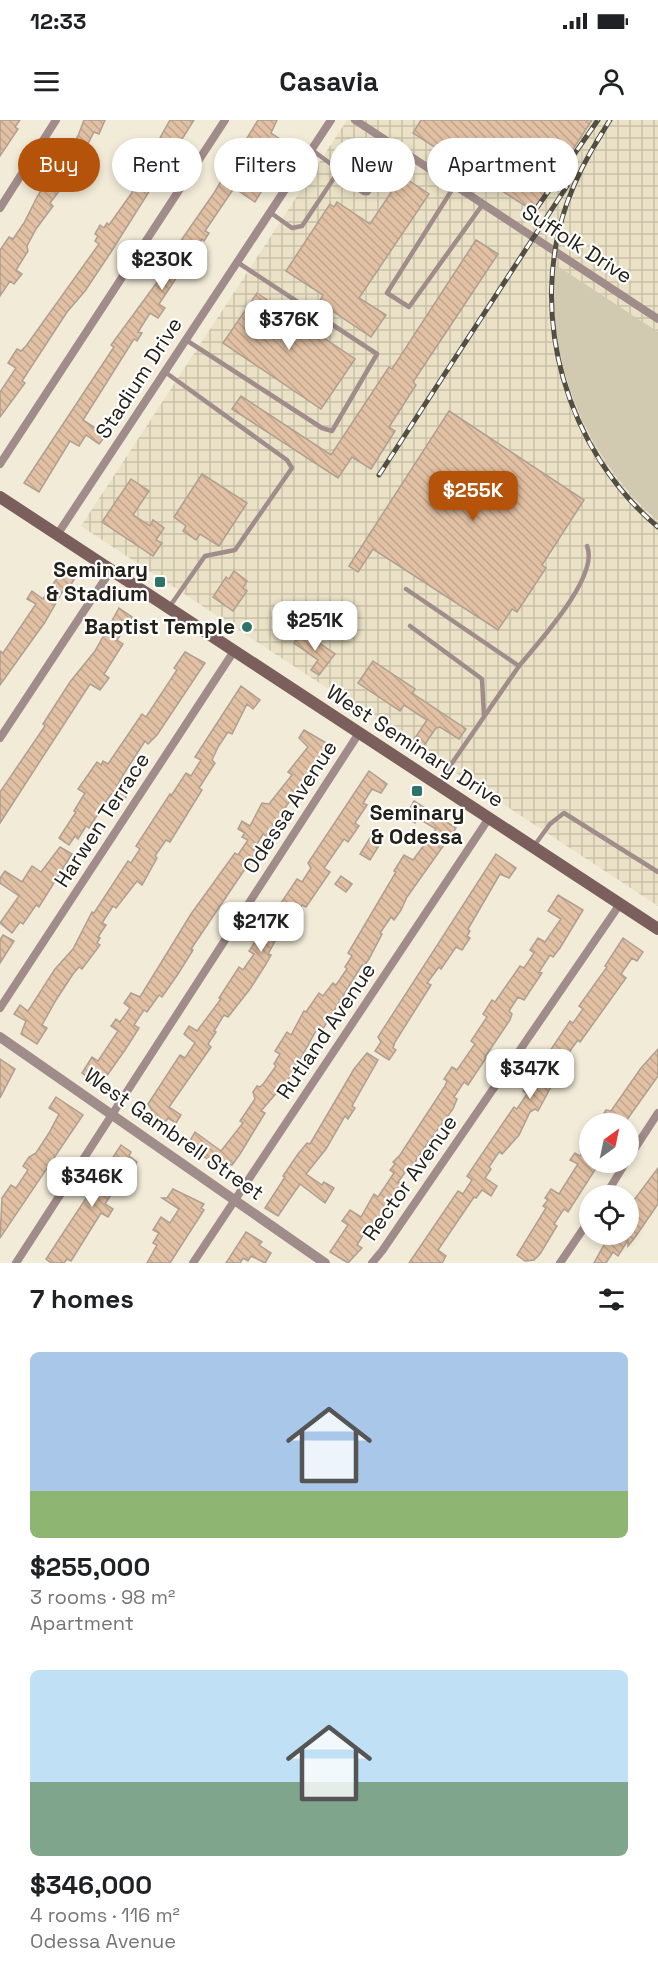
<!DOCTYPE html>
<meta charset="utf-8">
<style>
:root{--surface:#fff;--page:#f2f2f2;--text:#202124;--muted:#757577;--accent:#b45309}
body{margin:0;font-family:"Space Grotesk",sans-serif;background:var(--page);color:var(--text);height:100vh;display:flex;flex-direction:column;font-size:22px;white-space:nowrap}
*{box-sizing:border-box;margin:0}
p{font-size:20px;color:var(--muted)}
.icon{flex:none;width:33px;height:33px;fill:none;stroke:currentColor;stroke-width:2;stroke-linecap:round;stroke-linejoin:round}
.map{position:relative;height:1143px;overflow:hidden}
.sheet{display:flex;flex-direction:column;background:var(--surface);flex:1}
.sheet>*{flex:none}
.guide{position:absolute;left:18px;top:18px;width:622px;height:54px;display:flex;gap:12px}
.needle{width:39px;rotate:33deg}
.tools{position:absolute;left:579px;top:993px;display:grid;gap:12px}
.tools a{display:grid;place-items:center;width:60px;height:60px;border-radius:50%;background:var(--surface);box-shadow:0 3px 9px #0003;font-size:30px}
.price{position:absolute;translate:-50% -51px;padding:0 14px;border-radius:12px;background:#fff;color:#222;font-size:20px;line-height:39px;filter:drop-shadow(0 2px 3px #0008)}
.price::after{content:'';position:absolute;left:50%;top:36px;width:18px;height:14px;margin-left:-9px;background:inherit;clip-path:polygon(0 0,100% 0,50% 100%)}
.price.on{background:var(--accent);color:#fff}
ul{padding:0;list-style:none}
li{display:grid;align-content:center;gap:12px;height:318px;padding:0 30px}
li span{display:grid;place-items:center;height:186px;border-radius:9px;color:#555}
li>.icon{margin-inline-start:auto}
span .icon{width:108px;height:108px;fill:#fffc;stroke-width:1}
li b{font-size:26px}
h2{display:flex;justify-content:space-between;align-items:center;height:72px;padding:0 30px;font-size:26px}
.pill{padding:0 21px;border-radius:27px;background:var(--surface);box-shadow:0 3px 9px #0003;font-size:21px;line-height:54px}
.pill.on{background:var(--accent);color:#fff}
.status{display:flex;justify-content:space-between;align-items:center;height:42px;padding:0 30px;background:var(--surface);direction:ltr}
.status svg{height:16px;fill:currentColor}
header{display:flex;justify-content:space-between;align-items:center;height:78px;padding:0 30px;background:var(--surface);font-size:27px;font-weight:600}
.map>svg:first-child{display:block}
.industrial{fill:url(#industrial-grid)}
.grass{fill:#d2c9b1}
.building{fill:url(#building-back-hatch);stroke:#af9f91;stroke-width:1.5}
.lines{fill:none;stroke-linecap:round;stroke-linejoin:round}
.service{stroke:#a08c8a;stroke-width:4.5}
.minor{stroke:#a08c8a;stroke-width:8}
.tertiary{stroke:#a08c8a;stroke-width:10}
.secondary{stroke:#7b5f5c;stroke-width:12}
.rail-casing{stroke:#514e43;stroke-width:5}
.rail{stroke:#fff;stroke-width:3;stroke-dasharray:9;stroke-linecap:butt}
.poi-dot{fill:#2e7366;stroke:#fff;stroke-width:2}
.labels{text-anchor:middle;stroke-width:4.5;stroke-linejoin:round;paint-order:stroke}
.street-label{font-size:21px;fill:#222018;stroke:#fff}
.poi-label{font-size:21px;font-weight:bold;fill:#222018;stroke:#fff;text-anchor:end}
</style>
<div class="status"><b>12:33</b><svg viewBox="0 0 49 12"><path d="M0 12V9h3v3zM5 12V6h3v6zM10 12V3h3v9zM15 12V0h3v12zM26 1h20v11H26zM47 4h2v5h-2z"/></svg></div>
<header><svg class="icon" aria-label="menu" viewBox="0 0 24 24"><path d="M4 6h16M4 12h16M4 18h16"/></svg>Casavia<svg class="icon" aria-label="person" viewBox="0 0 24 24"><circle cx="12" cy="8" r="4"/><path d="M4 21q1-7 8-7t8 7"/></svg></header>
<div class="map">
<svg width="658" height="1143" viewBox="0 0 658 1143">
<defs>
<pattern id="industrial-grid" width="8" height="8" patternUnits="userSpaceOnUse" patternTransform="scale(1.5)"><rect width="8" height="8" fill="#eae1c6"/><path d="M0 4h8M4 0v8" fill="none" stroke="#c8c1a9"/></pattern>
<pattern id="building-back-hatch" width="6" height="6" patternUnits="userSpaceOnUse" patternTransform="scale(1.5)"><rect width="6" height="6" fill="#e1c0a3"/><path d="M-1 5l2 2M0 0l6 6M5-1l2 2" fill="none" stroke="#c1a58c"/></pattern>
</defs>
<rect width="100%" height="100%" fill="#f2ebd8"/>
<path class="industrial" d="M347,0H658V786L81,406Z"/>
<path class="grass" d="M556,145L658,212V401C586,339 545,239 556,145Z"/>
<g class="building">
<path d="M0,0H20L15,7L18,9L0,36Z"/>
<path d="M84,0H105L99,14L94,12L72,54L50,83L53,86L36,109L27,126L28,131L16,150L22,154L14,164L10,161L0,176V130L9,117L13,119L24,103L37,77L45,64L47,66L78,16Z"/>
<path d="M170,0H194L111,132L85,171L67,192L22,261L25,263L0,297V272L16,248L8,243L17,229L21,231L26,226L99,124L95,121L98,116L95,114L100,105L104,108L107,103L109,105L131,74L150,43L147,41Z"/>
<path d="M258,0H277L271,13L280,19L267,39L272,44L258,64L263,67L261,72L255,82L234,68L205,111L209,113L204,121L202,119L159,184L165,188L158,198L150,193L138,212L142,213L137,221L134,219L83,300L106,315L99,324L86,315L79,326L70,321L39,372L24,363L114,227L111,225L158,161L171,135L214,73Z"/>
<path d="M421,0H592L533,91L413,13Z"/>
<path d="M402,56L429,74L359,178L386,195L371,217L319,182L323,175L286,151L330,84L334,87L337,82L370,104Z"/>
<path d="M476,120L498,134L413,262L416,265L389,307L395,311L371,349L352,337L338,358L232,289L241,276L331,335L389,247L392,249Z"/>
<path d="M257,173L355,239L321,289L223,223Z"/>
<path d="M449,291L584,380L542,445L546,448L517,492L512,489L498,510L373,429L358,452L349,446Z"/>
<path d="M202,354L247,383L219,426L200,414L196,420L183,411L186,406L174,397Z"/>
<path d="M131,359L149,371L133,395L150,406L153,400L164,408L156,420L162,423L153,436L102,402Z"/>
<path d="M64,448L72,453L69,457L74,460L67,470L64,469L45,502L0,565V531L3,533L36,484L27,479L32,471L43,479Z"/>
<path d="M234,451L247,461L243,468L247,471L233,491L213,477L226,457L229,459Z"/>
<path d="M119,488L132,497L117,520L123,524L104,554L109,558L100,570L90,564L0,703V672L45,606L43,604L70,562L95,531Z"/>
<path d="M302,511L335,534L319,555L311,550L318,540L294,523Z"/>
<path d="M185,532L205,543L157,615L148,624L145,621L125,652L117,666L128,674L123,682L111,674L89,708L86,706L78,719L75,716L69,725L59,718L76,692L74,691L85,673L78,669L97,642L101,645L103,641L108,644L142,594L146,597L177,550L174,548Z"/>
<path d="M373,541L415,569L412,573L466,609L459,619L440,607L436,608L423,627L413,621L427,600L404,585L400,591L358,563Z"/>
<path d="M241,566L260,580L253,589L247,584L232,614L228,612L218,627L212,640L215,643L199,668L202,670L170,722L166,720L155,736L157,738L142,765L137,761L116,788L113,786L102,803L106,805L98,817L100,818L97,823L100,825L82,849L79,847L73,854L56,880L42,905L47,908L37,924L21,914L26,901L14,894L20,885L28,891L55,849L73,829L92,792L94,793L128,741L131,743L140,729L136,726L170,674L171,676L186,653L191,656L201,640L195,637Z"/>
<path d="M304,610L328,624L281,694L290,700L275,721L263,714L254,729L256,731L251,740L191,829L193,830L178,854L162,877L159,875L147,892L144,890L134,905L139,908L125,930L106,957L103,955L94,966L84,959L86,956L82,953L92,937L98,941L118,911L111,906L116,899L120,902L130,888L124,883L131,873L140,877L191,794L235,733L238,735L248,720L242,717L245,713L238,709L242,701L250,706L262,683L269,684L292,655L288,652L308,627L299,618Z"/>
<path d="M369,651L387,664L381,673L372,669L363,683L367,685L355,703L359,706L348,722L344,719L324,748L330,752L306,787L302,785L287,809L283,807L268,834L271,835L266,844L250,869L228,897L224,895L214,911L216,912L208,924L211,927L169,987L181,995L176,1003L168,998L163,1005L160,1003L157,1007L146,1000L152,990L148,984L180,935L185,938L195,923L184,914L189,906L197,911L221,879L219,878L239,847L243,850L254,834L249,831L297,759L302,762L311,748L308,743Z"/>
<path d="M414,681L456,708L407,777L401,790L394,800L391,797L380,813L382,814L369,839L364,846L362,845L321,912L317,909L291,956L261,991L265,993L240,1034L232,1045L226,1043L220,1052L208,1044L211,1041L187,1026L195,1012L221,1031L243,1003L240,1001L255,979L253,972L257,966L260,967L264,963L276,946L274,944L280,934L275,931L287,912L291,915L304,891L306,892L319,873L323,876L333,863L336,865L347,849L345,847L352,836L348,833L396,752L394,751L404,735L413,740L436,709L418,698L415,703L405,697Z"/>
<path d="M373,713L383,719L370,740L360,734Z"/>
<path d="M60,727L72,734L39,787L36,785L23,804L20,802L12,813L0,803L19,776L0,763V758L5,751L22,762L32,746L41,752Z"/>
<path d="M496,734L516,748L509,758L500,754L468,809L470,811L467,816L470,818L462,830L456,827L441,849L439,847L427,863L431,865L395,922L393,928L396,930L389,940L375,931L381,922L378,917Z"/>
<path d="M341,756L352,764L346,772L335,764Z"/>
<path d="M558,775L583,790L560,828L553,837L550,835L539,852L542,853L524,880L518,877L509,891L512,894L510,900L485,937L486,938L468,965L464,962L454,977L457,979L453,989L425,1027L415,1042L417,1043L412,1050L409,1047L398,1062L401,1064L382,1097L370,1113L366,1110L357,1125L362,1128L348,1143L330,1132L348,1105L342,1101L350,1090L361,1097L374,1074L378,1077L394,1053L390,1050L395,1044L393,1042L400,1035L445,966L447,961L444,959L452,947L457,950L475,924L471,921L487,897L483,894L492,880L495,882L520,846L524,848L534,833L530,830L538,818L545,822L561,799L548,791Z"/>
<path d="M3,815L14,821L0,843V820Z"/>
<path d="M623,818L643,832L637,841L632,838L621,854L626,858L580,922L578,920L572,928L538,991L535,989L530,992L519,1015L502,1034L499,1032L489,1047L491,1049L485,1058L497,1066L491,1076L482,1070L476,1078L474,1077L438,1130L446,1136L442,1143H409L458,1071L463,1074L472,1060L467,1056L514,987L517,989L527,974L523,971L570,901L573,903L583,889L579,886L607,847L605,846Z"/>
<path d="M658,929V956L624,1004H597L606,990L611,991L641,948Z"/>
<path d="M367,933L378,940L352,986L355,988L348,999L345,996L326,1029L306,1054L322,1065L324,1062L334,1068L325,1083L300,1064L278,1096L265,1088L285,1057L283,1056L298,1034L307,1023L310,1024L354,949Z"/>
<path d="M0,939L15,949L0,978Z"/>
<path d="M56,977L83,995L0,1118L2,1078L11,1065L16,1068L28,1050L23,1046L29,1037L36,1033L49,1013L59,994L49,988Z"/>
<path d="M590,1023V1042H600L568,1092L564,1089L554,1104L557,1106L540,1134L534,1140L525,1141L517,1135L546,1088L543,1086L548,1080L545,1078L551,1069L559,1074L578,1044L570,1040L575,1033L580,1036Z"/>
<path d="M121,1025L131,1032L129,1036L137,1042L128,1056L121,1052L113,1064L116,1067L105,1084L113,1089L108,1097L101,1093L71,1141L67,1139L64,1143H51L46,1139Z"/>
<path d="M658,1048V1084L636,1116L628,1126V1120L618,1136L613,1132L606,1143H594L610,1114H628V1088Z"/>
<path d="M173,1069L204,1084L201,1088L204,1090L170,1143H147L157,1125L153,1123L159,1113L153,1110L161,1097L170,1103L179,1089L162,1078H167Z"/>
<path d="M246,1112L262,1122L259,1125L271,1133L265,1143L251,1136L248,1141L243,1138L240,1143H226Z"/>
</g>
<g class="lines">
<g class="service">
<path d="M336,55L364,73H368L399,29"/>
<path d="M455,65L387,173L409,187L483,84"/>
<path d="M271,93L292,108L302,106L336,55L335,47L312,30"/>
<path d="M186,220L322,308L332,311L377,234L237,142"/>
<path d="M165,252L287,340L292,348L235,430L205,436L170,486"/>
<path d="M406,469L519,546L439,662"/>
<path d="M410,506L482,559L484,596"/>
<path d="M519,546C538,523 600,456 587,426"/>
<path d="M534,726L550,704L564,693L658,752"/>
</g>
<g class="minor">
<path d="M355,0L658,199"/>
<path d="M0,88L56,0"/>
<path d="M0,344L225,0"/>
<path d="M57,415L331,0"/>
<path d="M0,618L111,450"/>
<path d="M0,888L234,531"/>
<path d="M628,1039L658,993"/>
<path d="M605,1076L626,1042"/>
<path d="M16,1143L359,613"/>
<path d="M193,1143L489,698"/>
<path d="M372,1143L382,1131L620,784"/>
<path d="M560,1143L590,1099"/>
</g>
<path class="tertiary" d="M0,917L325,1143"/>
<path class="secondary" d="M0,377L658,809"/>
<g class="rail-casing">
<g id="rail">
<path d="M602,13C588,35 576,58 567,83C527,196 567,331 658,407"/>
<path d="M597,21L610,0"/>
<path d="M536,89L598,0"/>
<path d="M379,355L567,66"/>
</g>
</g>
<use href="#rail" class="rail"/>
</g>
<g class="poi-dot">
<rect x="154" y="456" width="12" height="12" rx="3"/>
<circle cx="247" cy="507" r="6"/>
<rect x="411" y="665" width="12" height="12" rx="3"/>
</g>
<g class="labels">
<g class="street-label">
<text transform="translate(577 124) rotate(33)" y="7">Suffolk Drive</text>
<text transform="translate(139 258) rotate(-57)" y="7">Stadium Drive</text>
<text transform="translate(415 626) rotate(33)" y="7">West Seminary Drive</text>
<text transform="translate(290 687) rotate(-57)" y="7">Odessa Avenue</text>
<text transform="translate(102 700) rotate(-57)" y="7">Harwen Terrace</text>
<text transform="translate(326 911) rotate(-56)" y="7">Rutland Avenue</text>
<text transform="translate(174 1014) rotate(35)" y="7">West Gambrell Street</text>
<text transform="translate(410 1058) rotate(-55)" y="7">Rector Avenue</text>
</g>
<g class="poi-label">
<text x="148" y="457">Seminary<tspan x="148" dy="24">&amp; Stadium</tspan></text>
<text x="235" y="514">Baptist Temple</text>
<text x="417" y="700" text-anchor="middle">Seminary<tspan x="417" dy="24">&amp; Odessa</tspan></text>
</g>
</g>
</svg>
<div class="tools">
<a><svg class="needle" viewBox="-14 -14 28 28"><path d="M0-13l5 13h-10z" fill="#e53935"/><path d="M0 13l5-13h-10z" fill="#757577"/></svg></a>
<a><svg class="icon" aria-label="locate" viewBox="0 0 24 24"><circle cx="12" cy="12" r="6"/><path d="M12 2v4M12 18v4M2 12h4M18 12h4"/></svg></a>
</div>
<b class="price" style="left:162px;top:171px">$230K</b>
<b class="price" style="left:289px;top:231px">$376K</b>
<b class="price on" style="left:473px;top:402px">$255K</b>
<b class="price" style="left:315px;top:532px">$251K</b>
<b class="price" style="left:261px;top:833px">$217K</b>
<b class="price" style="left:530px;top:980px">$347K</b>
<b class="price" style="left:92px;top:1088px">$346K</b>
<div class="guide">
<a class="pill on">Buy</a>
<a class="pill">Rent</a>
<a class="pill">Filters</a>
<a class="pill">New</a>
<a class="pill">Apartment</a>
</div>
</div>
<section class="sheet">
<h2>7 homes<svg class="icon" aria-label="filters" viewBox="0 0 24 24"><path d="M4 7h16M4 17h16"/><circle cx="9" cy="7" r="2"/><circle cx="15" cy="17" r="2"/></svg></h2>
<ul>
<li><span style="background:linear-gradient(#a9c7e8 75%,#8fb573 0)"><svg class="icon" aria-label="home" viewBox="0 0 24 24"><path d="M3 11l9-7 9 7M6 9v11h12V9"/></svg></span><div><b>$255,000</b><p>3 rooms · 98 m²</p><p>Apartment</p></div></li>
<li><span style="background:linear-gradient(#bfe0f5 60%,#7fa58c 0)"><svg class="icon" aria-label="home" viewBox="0 0 24 24"><path d="M3 11l9-7 9 7M6 9v11h12V9"/></svg></span><div><b>$346,000</b><p>4 rooms · 116 m²</p><p>Odessa Avenue</p></div></li>
</ul>
</section>
